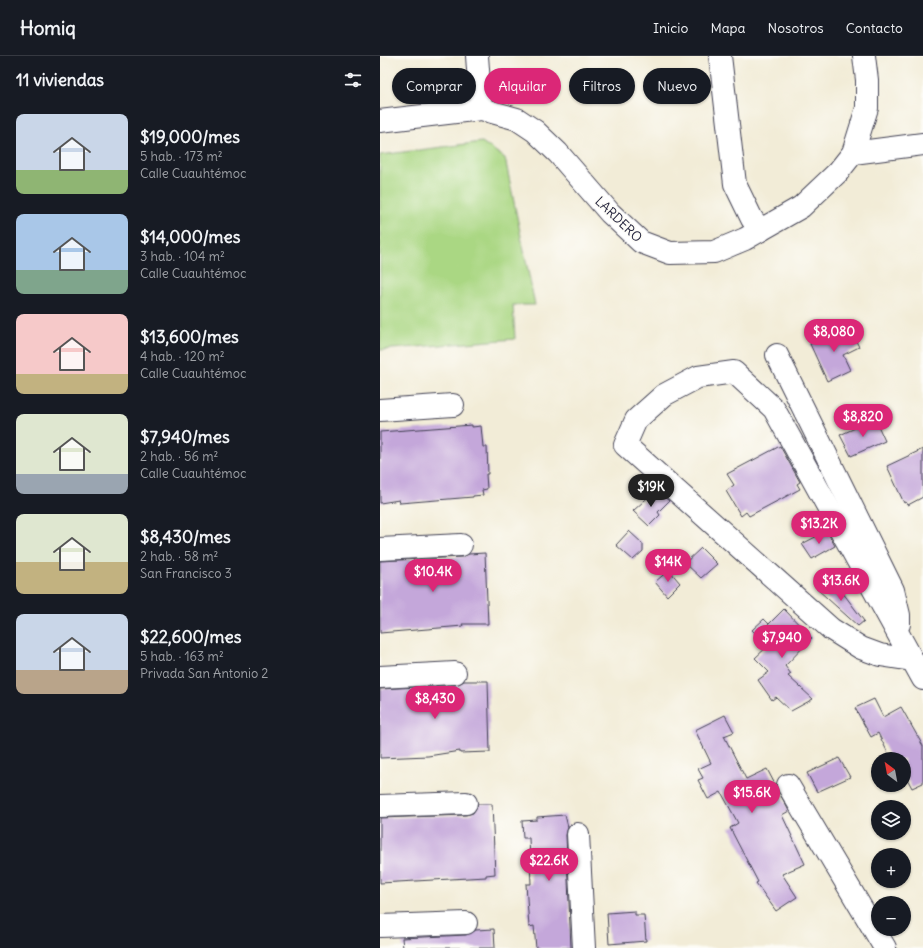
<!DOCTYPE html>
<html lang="es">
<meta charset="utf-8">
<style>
:root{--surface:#171b24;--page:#20242c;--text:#f1f3f6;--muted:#9ea1a6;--line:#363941;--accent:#db2777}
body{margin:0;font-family:Delius,sans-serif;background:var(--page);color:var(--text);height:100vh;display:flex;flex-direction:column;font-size:15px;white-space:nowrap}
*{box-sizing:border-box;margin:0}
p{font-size:13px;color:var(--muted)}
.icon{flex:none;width:22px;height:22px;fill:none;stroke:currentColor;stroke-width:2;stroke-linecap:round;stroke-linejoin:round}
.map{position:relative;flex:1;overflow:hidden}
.side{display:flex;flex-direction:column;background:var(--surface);width:380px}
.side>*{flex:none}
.hud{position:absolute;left:12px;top:12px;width:380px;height:36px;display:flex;gap:8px}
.needle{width:26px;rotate:328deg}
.controls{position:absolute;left:491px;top:696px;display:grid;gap:8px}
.controls a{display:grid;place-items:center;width:40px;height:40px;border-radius:50%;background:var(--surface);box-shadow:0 1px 3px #0004;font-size:20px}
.price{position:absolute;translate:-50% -34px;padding:0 9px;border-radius:14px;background:var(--accent);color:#fff;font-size:13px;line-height:26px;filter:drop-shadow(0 1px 2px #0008)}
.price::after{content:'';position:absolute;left:50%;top:24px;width:12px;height:9px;margin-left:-6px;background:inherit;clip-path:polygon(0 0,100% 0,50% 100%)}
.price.on{background:#222;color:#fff}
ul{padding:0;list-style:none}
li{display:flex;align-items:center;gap:12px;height:100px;padding:0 16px}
li span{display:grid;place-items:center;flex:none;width:112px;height:80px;border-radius:8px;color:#555}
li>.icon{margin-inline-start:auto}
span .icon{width:48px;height:48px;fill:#fffc;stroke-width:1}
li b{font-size:17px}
h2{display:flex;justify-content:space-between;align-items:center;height:48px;padding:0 16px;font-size:17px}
.chip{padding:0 14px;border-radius:18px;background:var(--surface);box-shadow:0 1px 3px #0004;font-size:14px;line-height:36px}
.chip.on{background:var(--accent);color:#fff}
header{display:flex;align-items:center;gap:24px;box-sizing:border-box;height:56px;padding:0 20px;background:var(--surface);border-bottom:1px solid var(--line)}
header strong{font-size:19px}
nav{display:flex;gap:22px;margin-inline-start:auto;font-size:14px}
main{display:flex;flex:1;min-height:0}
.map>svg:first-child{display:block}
.green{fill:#aad783;stroke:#667c5f}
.building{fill:#c4a7da}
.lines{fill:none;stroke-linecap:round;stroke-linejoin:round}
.minor-casing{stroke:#414052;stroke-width:24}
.minor{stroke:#fff;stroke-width:22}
.labels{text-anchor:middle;stroke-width:3;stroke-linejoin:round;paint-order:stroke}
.street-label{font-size:13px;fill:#22223b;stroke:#fdfcf7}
</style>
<header>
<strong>Homiq</strong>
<nav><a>Inicio</a><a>Mapa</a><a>Nosotros</a><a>Contacto</a></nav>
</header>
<main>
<section class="side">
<h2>11 viviendas<svg class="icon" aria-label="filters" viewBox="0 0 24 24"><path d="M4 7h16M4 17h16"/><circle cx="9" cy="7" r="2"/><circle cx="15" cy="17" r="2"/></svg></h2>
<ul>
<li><span style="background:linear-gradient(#c9d6e8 70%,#8fb573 0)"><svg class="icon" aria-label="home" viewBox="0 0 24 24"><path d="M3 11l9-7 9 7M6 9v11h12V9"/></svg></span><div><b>$19,000/mes</b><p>5 hab. · 173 m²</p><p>Calle Cuauhtémoc</p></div></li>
<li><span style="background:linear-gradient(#a9c7e8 70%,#7fa58c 0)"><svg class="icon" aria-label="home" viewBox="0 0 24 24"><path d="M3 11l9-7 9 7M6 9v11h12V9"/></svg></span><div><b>$14,000/mes</b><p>3 hab. · 104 m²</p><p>Calle Cuauhtémoc</p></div></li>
<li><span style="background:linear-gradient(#f6c9c9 75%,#c2b280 0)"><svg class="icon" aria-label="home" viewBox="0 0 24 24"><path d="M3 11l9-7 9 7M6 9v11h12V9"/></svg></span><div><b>$13,600/mes</b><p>4 hab. · 120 m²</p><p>Calle Cuauhtémoc</p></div></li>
<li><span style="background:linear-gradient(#dfe7d0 75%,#9aa5b1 0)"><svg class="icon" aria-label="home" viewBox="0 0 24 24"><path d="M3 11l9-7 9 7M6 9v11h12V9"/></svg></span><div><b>$7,940/mes</b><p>2 hab. · 56 m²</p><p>Calle Cuauhtémoc</p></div></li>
<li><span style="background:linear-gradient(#dfe7d0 60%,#c2b280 0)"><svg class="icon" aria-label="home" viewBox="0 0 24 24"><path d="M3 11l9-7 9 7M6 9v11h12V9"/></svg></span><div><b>$8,430/mes</b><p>2 hab. · 58 m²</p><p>San Francisco 3</p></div></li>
<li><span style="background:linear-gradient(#c9d6e8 70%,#b9a48a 0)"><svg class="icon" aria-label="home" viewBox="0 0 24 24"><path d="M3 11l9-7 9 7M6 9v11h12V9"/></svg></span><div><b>$22,600/mes</b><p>5 hab. · 163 m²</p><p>Privada San Antonio 2</p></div></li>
</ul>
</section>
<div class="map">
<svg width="543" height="892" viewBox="0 0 543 892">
<rect width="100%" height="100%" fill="#fdfcf7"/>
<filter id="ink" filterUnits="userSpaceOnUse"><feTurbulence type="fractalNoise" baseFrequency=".025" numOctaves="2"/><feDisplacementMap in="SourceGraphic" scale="8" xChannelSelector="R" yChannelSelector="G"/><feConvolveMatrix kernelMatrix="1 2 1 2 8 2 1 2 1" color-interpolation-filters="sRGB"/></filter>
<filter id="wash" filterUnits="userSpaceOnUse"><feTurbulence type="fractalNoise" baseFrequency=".012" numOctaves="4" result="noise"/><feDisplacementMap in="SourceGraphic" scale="16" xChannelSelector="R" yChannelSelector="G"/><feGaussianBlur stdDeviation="0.9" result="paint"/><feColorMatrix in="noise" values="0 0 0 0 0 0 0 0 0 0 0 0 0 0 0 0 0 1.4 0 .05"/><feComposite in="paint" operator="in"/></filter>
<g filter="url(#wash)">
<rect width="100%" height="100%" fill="#f2ecd7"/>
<path class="green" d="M102,86L125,102L155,249H133L135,283L0,294V99Z"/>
<g id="blocks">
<g class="building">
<path d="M460,274L462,279L471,275L479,291L463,299L470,314L447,325L430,288Z"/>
<path d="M495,363L505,385L471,400L460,379Z"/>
<path d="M92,369V371L101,370L103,391H107L108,418H106L107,433L102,434L103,439L93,440V441L20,447L19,444L0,447V376Z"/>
<path d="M400,390L420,426L417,428L420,433L369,460L366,456L361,460L346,435L354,429L347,418Z"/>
<path d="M543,393V441L528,449L526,446L524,447L507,410Z"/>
<path d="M276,434L289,445L278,456L280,459L269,470L253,455Z"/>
<path d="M249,475L263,488V495L253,504L236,489Z"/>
<path d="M447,475L455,490L432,503L422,488Z"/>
<path d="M321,492L337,508L321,522L305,507Z"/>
<path d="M105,497L108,568H82L83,570L0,577V505L82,501L89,498Z"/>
<path d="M289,514L300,527L287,540L275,526Z"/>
<path d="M454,525L484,565L478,570L437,533Z"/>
<path d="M404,553L432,582L405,610L411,618L408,620L433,643L411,655L396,641L392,644L378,624L389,616L375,602L388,590L372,574L384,563L389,568Z"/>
<path d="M84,625H108L110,696L80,697V695L48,700L0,702V633L76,629Z"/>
<path d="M494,643L503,661L521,651L543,690V727L532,732L524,717V703H511L498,677L491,681L475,652Z"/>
<path d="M345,659L354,676L344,680L366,723L387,713L409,755L402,759L425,808L402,818L417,841L396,855L376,827L378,826L350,772L358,767L341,736L328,743L318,724L323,722L318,713L331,707L315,674Z"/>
<path d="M459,702L470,721L437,736L427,717Z"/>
<path d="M98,748H112L115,818L106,819V821L0,827V762L86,759L93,757Z"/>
<path d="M185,759L188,771L186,779L191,892H156L154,870L149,871L146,828H151L149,782H143L142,765L157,764V761Z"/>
<path d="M255,855V859H264L266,885L229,888L227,857Z"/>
<path d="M114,873L115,892H23L22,882L86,879L96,874Z"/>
</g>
</g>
</g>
<g filter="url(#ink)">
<use href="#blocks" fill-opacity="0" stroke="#414052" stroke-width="1"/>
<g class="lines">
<g class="minor-casing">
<g id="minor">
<path d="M97,0L101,53"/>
<path d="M340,0L355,128L372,163L381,174"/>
<path d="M0,65L101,53L137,63L155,75L178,97L230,157L261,186L290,197L334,196L365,183L421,151L458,116L473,97L487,52V24L484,0"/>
<path d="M473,97L543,88"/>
<path d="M397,299L513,534L519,559V568"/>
<path d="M0,354L73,349"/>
<path d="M0,493L81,489"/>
<path d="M532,604L500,599L481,592L451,573L245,389L256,364L284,339L318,321L354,316L394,353L543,623"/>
<path d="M0,621L75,617"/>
<path d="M408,729L505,892"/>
<path d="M0,750L86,747"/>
<path d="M198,778L204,892"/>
<path d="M0,870L86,867"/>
</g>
</g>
<use href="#minor" class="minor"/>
</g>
</g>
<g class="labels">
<g class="street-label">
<text transform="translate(239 163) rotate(44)" y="5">LARDERO</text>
</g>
</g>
</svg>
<div class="controls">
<a><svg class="needle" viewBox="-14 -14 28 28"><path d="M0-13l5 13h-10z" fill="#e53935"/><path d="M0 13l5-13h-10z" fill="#9ea1a6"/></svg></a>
<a><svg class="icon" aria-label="layers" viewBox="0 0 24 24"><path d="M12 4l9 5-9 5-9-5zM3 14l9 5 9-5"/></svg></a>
<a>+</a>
<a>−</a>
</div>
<b class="price" style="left:454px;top:297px">$8,080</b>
<b class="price" style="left:483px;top:382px">$8,820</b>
<b class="price on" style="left:271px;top:452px">$19K</b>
<b class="price" style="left:439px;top:489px">$13.2K</b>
<b class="price" style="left:288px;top:527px">$14K</b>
<b class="price" style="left:53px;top:537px">$10.4K</b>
<b class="price" style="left:461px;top:546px">$13.6K</b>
<b class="price" style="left:402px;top:603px">$7,940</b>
<b class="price" style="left:55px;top:664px">$8,430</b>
<b class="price" style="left:372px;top:758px">$15.6K</b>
<b class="price" style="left:169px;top:826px">$22.6K</b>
<div class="hud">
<a class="chip">Comprar</a>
<a class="chip on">Alquilar</a>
<a class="chip">Filtros</a>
<a class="chip">Nuevo</a>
</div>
</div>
</main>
